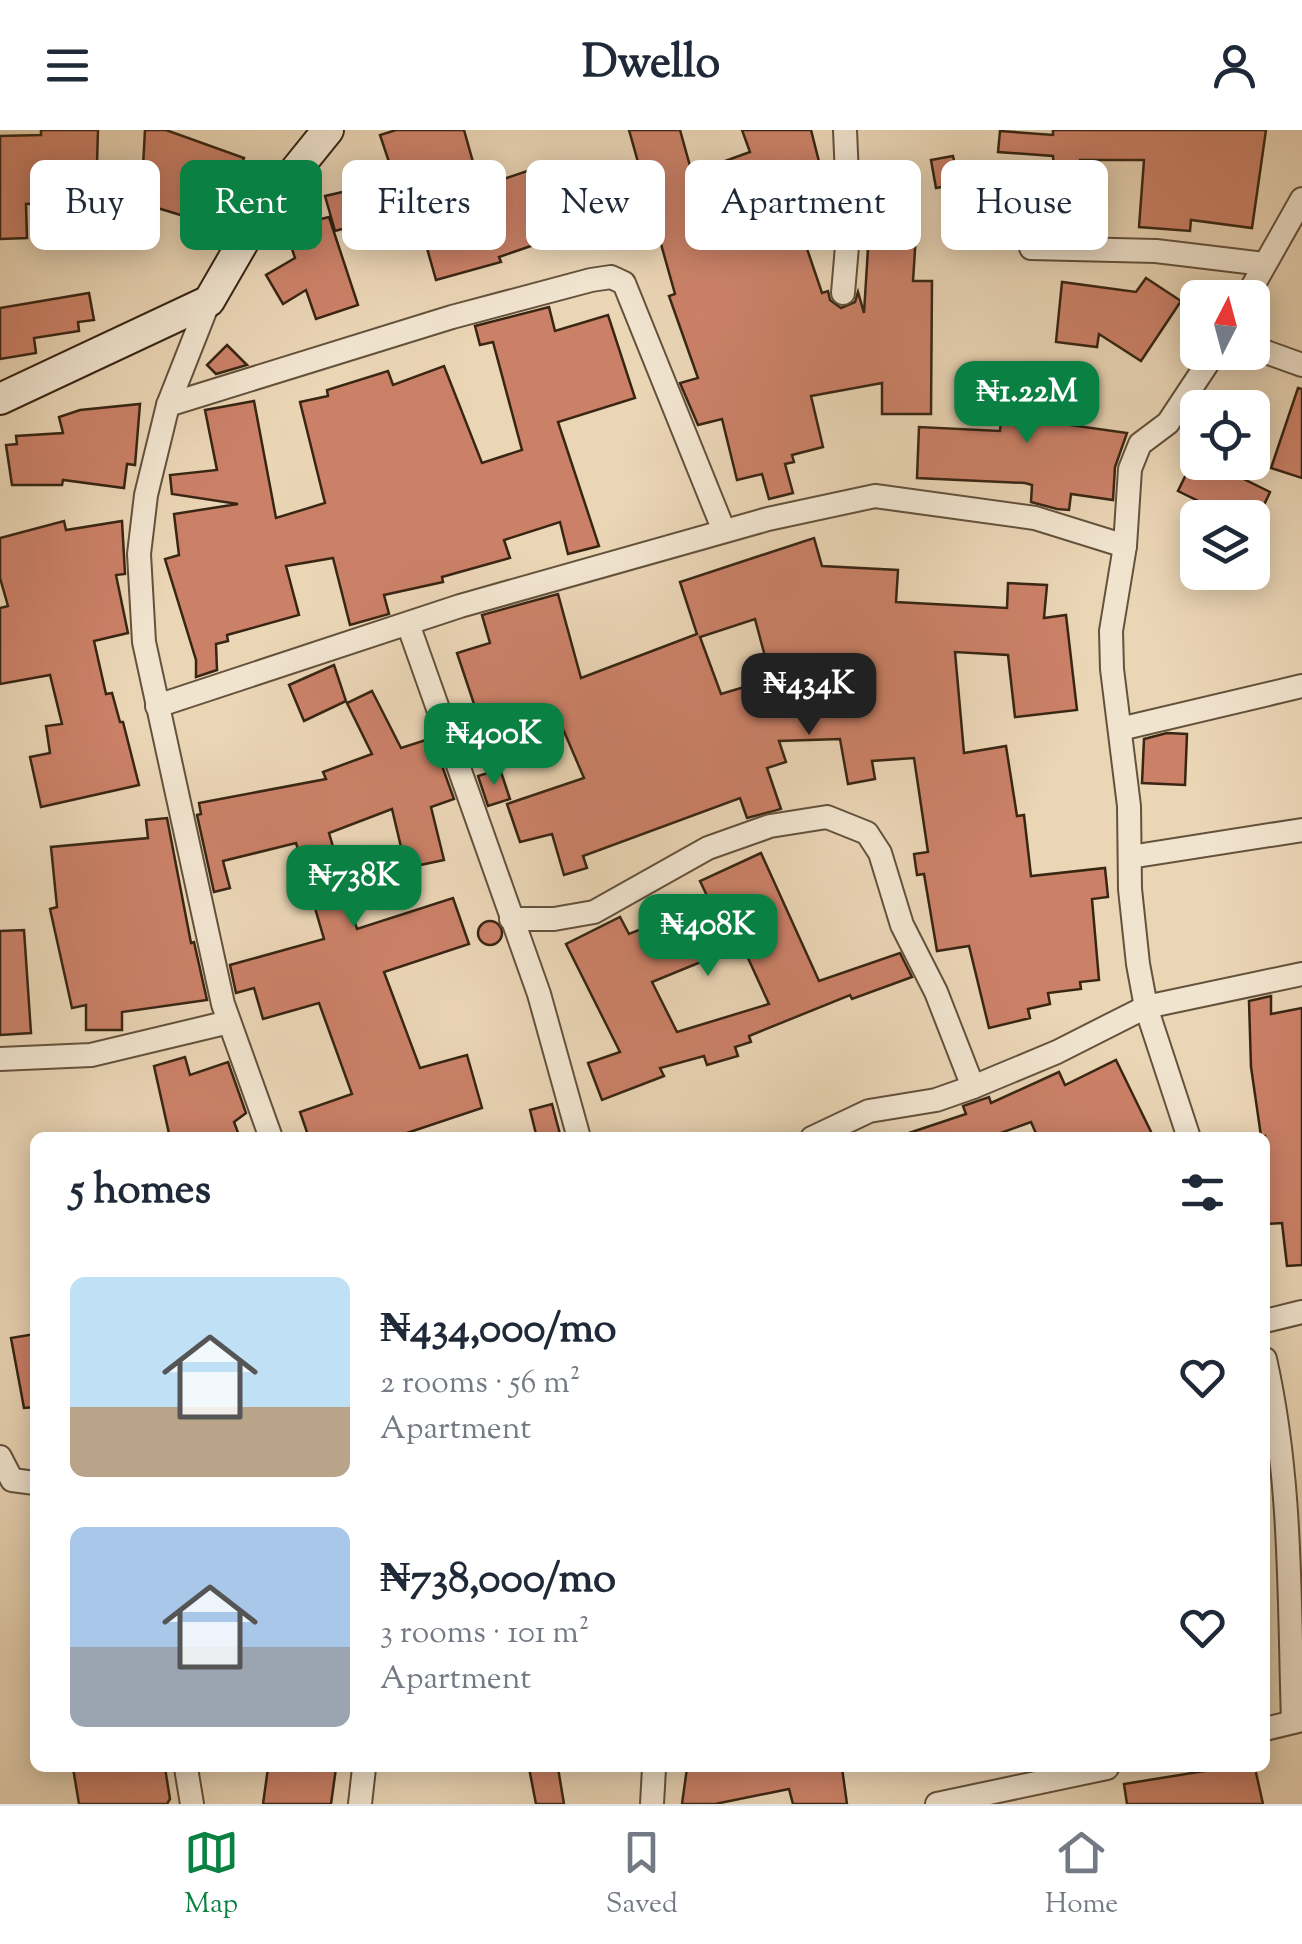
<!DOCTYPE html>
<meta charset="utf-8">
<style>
:root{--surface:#fff;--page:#f6f6f7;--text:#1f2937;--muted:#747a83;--line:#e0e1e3;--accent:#0b8043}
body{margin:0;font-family:"Sorts Mill Goudy",serif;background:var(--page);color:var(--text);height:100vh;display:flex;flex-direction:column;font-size:38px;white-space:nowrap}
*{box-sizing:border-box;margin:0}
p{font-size:32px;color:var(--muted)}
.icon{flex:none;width:55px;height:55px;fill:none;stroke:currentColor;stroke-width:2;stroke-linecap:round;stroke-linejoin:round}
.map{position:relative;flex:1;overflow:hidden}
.side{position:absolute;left:30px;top:1002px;width:1240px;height:640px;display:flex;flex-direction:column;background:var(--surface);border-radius:15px;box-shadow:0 5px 25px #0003}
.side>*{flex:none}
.top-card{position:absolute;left:30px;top:30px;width:1242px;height:90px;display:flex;gap:20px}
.needle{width:65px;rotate:6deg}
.fabs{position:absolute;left:1180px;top:150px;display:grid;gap:20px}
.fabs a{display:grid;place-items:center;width:90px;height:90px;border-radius:15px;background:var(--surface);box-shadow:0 5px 25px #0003;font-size:50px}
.price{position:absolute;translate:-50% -85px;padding:0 22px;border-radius:20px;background:var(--accent);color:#fff;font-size:32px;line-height:65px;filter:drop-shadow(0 2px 5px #0008)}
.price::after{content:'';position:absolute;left:50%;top:60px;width:30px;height:22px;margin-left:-15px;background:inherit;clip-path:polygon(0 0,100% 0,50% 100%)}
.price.selected{background:#222;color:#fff}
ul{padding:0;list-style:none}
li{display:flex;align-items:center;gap:30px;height:250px;padding:0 40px}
li span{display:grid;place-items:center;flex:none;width:280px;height:200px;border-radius:15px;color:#555}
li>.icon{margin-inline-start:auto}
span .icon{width:120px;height:120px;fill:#fffc;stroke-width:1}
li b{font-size:42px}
h2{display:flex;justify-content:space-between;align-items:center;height:120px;padding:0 40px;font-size:42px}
.pill{padding:0 35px;border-radius:15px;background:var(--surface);box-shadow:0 5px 25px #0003;font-size:35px;line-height:90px}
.pill.selected{background:var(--accent);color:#fff}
header{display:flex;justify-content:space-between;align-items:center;height:130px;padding:0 40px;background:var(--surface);font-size:45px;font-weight:800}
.dock{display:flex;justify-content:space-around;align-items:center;height:140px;border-top:2px solid var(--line);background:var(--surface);font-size:28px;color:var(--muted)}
.dock a{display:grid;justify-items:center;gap:5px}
.dock .selected{color:var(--accent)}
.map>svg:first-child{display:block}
.building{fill:#cb8168;stroke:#382613;stroke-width:2.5;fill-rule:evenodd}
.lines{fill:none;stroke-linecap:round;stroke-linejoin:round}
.street-casing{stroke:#64523c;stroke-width:26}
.secondary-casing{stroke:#382613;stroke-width:34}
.street{stroke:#f1e4cf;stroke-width:22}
.secondary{stroke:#f1e4cf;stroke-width:30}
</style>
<header><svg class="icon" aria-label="menu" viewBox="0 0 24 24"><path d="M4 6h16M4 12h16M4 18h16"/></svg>Dwello<svg class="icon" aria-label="person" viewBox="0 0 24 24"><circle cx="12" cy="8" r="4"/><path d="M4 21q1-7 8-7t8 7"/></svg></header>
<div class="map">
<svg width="1302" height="1674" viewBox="0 0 1302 1674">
<rect width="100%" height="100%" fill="#ead5b5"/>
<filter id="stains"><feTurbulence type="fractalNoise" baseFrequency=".002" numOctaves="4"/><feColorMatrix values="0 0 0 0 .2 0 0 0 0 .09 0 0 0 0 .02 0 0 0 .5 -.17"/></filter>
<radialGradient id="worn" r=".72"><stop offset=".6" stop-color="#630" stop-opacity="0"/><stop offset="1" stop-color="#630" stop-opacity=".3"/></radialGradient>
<g class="building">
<path d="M41,0H98L97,34L66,33V73L26,74L27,108L0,109V6L41,5Z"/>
<path d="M145,0H166L244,28L233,56L225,53L210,94L141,73Z"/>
<path d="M396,0H464L480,57L542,36L566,104L499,127L501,132L436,150L410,58L399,62L380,5Z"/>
<path d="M629,0H680L692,43L750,22L742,0H811L834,91L801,101L822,163L828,161L830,170L841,178L855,172L858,162L864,183L871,70L918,73L913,151H932L931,284H882V253L811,266L823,317L792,325L794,332L785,334L793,363L769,369L762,344L737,350L722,289L698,295L680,253L698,248L669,166L675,164Z"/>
<path d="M1053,0H1266L1252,98L1191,90L1190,101L1139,97L1144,30H1080V41H1054L1053,26L998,22L1000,1L1053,5Z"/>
<path d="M953,26L959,54L936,58L931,30Z"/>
<path d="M347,61L357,95L335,101L325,66Z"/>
<path d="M329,87L358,175L316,189L306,160L283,174L266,145L295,128L290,113L304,109L301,94Z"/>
<path d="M1146,148L1181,171L1141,231L1099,204L1097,217L1056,212L1062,152L1136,162Z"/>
<path d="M89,163L94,190L78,192L79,201L34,208L36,223L0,229V178Z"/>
<path d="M549,177L555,201L608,185L635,268L558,292L599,416L568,424L560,392L504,410L510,428L442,447L443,452L384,465L389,484L350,495L333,428L286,436L299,485L227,505L228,511L216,514L217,540L196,547V530L165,429L179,425L174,384L238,374L172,364L170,345L217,340L205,280L254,271L276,388L325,373L300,272L328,266L327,260L388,241L393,255L444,236L482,333L522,320L493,212L480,215L475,196Z"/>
<path d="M227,215L247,235L216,244L207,235Z"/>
<path d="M1005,234L1061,238L1056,293L1127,303L1115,337L1113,370L1071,364L1069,380L1057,379L1031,372L1032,355L1025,353L917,348L919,297L1000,301Z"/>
<path d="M1298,258L1302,259V348L1271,338Z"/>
<path d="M140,274L135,335L127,334L124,358L63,350L62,355H12L6,315L17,314L16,306L63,303L59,287L80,280Z"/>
<path d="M1195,326L1198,332H1209L1270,362L1258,388H1233L1178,361Z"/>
<path d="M64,391L66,400L122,391L125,444L116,445L128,503L94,511L106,564L112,563L120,592H123L139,655L41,677L30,627L50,623L46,596L62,594L50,545L0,554V478L8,476L0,448V408Z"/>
<path d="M814,408L822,436L898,440L896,472L1007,478L1008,453L1047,455L1044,488L1066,485L1077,580L1015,587L1008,525L955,522L964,623L1006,616L1017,686L1024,685L1031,746L1105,738L1108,767L1092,769L1099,850L1080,852L1081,859L1048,863L1050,874L1028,879L1030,888L989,898L969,816L937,821L924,744L917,745L914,724L928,722L914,628L872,631L875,649L848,654L840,609L779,611L786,632L767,638L781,679L747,688L740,668L583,726L587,738L564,745L552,704L520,712L507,674L584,648L563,599L490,622L457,523L490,513L482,485L558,464L581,548L697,504L680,452ZM755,489L771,549L721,564L700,507Z"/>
<path d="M334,535L346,571L304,591L289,555Z"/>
<path d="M372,561L401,618L432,608L454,669L431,677L444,730L406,738L392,679L329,703L357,799L453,768L469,814L384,842L420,938L467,925L482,978L392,1008H309L300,982L352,964L319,873L263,889L254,858L236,863L230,835L324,809L296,713L223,731L230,758L214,762L197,685L201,684L199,673L326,649L323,642L372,624L347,573Z"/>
<path d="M1167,603L1187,604L1185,655L1142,653L1144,609Z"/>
<path d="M500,639L510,669L488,676L478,646Z"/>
<path d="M167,688L191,813L194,812L207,870L122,882V900H86V875L72,878L50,779L57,777L51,717L148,708L146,690Z"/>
<path d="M761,723L819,851L900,823L912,847L852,869L850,865L749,906L751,912L735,917L738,926L707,935L704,926L660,938L664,946L602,970L588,933L620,922L566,814L620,787L629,804L710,772L700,751ZM742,815L769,874L677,902L652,852Z"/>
<circle cx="490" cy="803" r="12"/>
<path d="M24,800L31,903L0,905V801Z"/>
<path d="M1271,866V884L1302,878V1135L1287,1136L1282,1093L1266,1094L1265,1006H1261L1251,937L1249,871Z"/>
<path d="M185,927L190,945L228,932L246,983L234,992L240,1008H170L154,936Z"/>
<path d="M1116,930L1154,1008H1038L1031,992L987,1008H909V1003L966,984L963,976L989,967L991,973L1059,942L1065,955Z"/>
<path d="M552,974L561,1008H537L530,980Z"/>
<path d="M35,1204V1277L24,1278L11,1208Z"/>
<path d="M73,1638H165L170,1669L167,1674H79Z"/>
<path d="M268,1638H336L331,1674H263Z"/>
<path d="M529,1638H558L564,1674H536Z"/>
<path d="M687,1638H842L847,1674H793L789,1659L715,1674H682Z"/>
<path d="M1223,1638H1255L1263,1674H1127L1124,1654Z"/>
</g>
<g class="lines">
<g class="street-casing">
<g id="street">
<path d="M1031,118L1156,121L1264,134"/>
<path d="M843,163L849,93L845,0"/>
<path d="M1246,168L1302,69"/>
<path d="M209,171L168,275L146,365L139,424L144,512L223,874L271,1008"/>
<path d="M1252,217L1302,235"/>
<path d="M168,275L452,187L591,150L611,147L624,153L724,401"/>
<path d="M408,494L539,864L579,1008"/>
<path d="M157,576L460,476L768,389L875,366L1035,388L1125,416"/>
<path d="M1120,599L1302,556"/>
<path d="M1130,727L1302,700"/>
<path d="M511,789H554L594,782L708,718L770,696L827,687L867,703L880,723L902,795L936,862L973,957"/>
<path d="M0,929L91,925L229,892"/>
<path d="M812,1008L869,981L936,970L973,957L1057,922L1146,877L1302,844"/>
<path d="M1189,1008L1146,877L1138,834L1130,759L1129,676L1112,539L1111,501L1125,416L1130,339L1140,314L1168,293L1215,222"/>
<path d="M1265,1191L1302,1182"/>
<path d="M1265,1229C1292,1349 1289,1469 1293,1592"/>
<path d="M0,1327L12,1350L35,1353"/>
<path d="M1265,1599L1302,1590"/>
<path d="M186,1638L192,1674"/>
<path d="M360,1674L364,1638"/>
<path d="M652,1674L654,1638"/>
<path d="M937,1674L1107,1638"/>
</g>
</g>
<g class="secondary-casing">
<path id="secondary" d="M0,269L209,171L257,88L328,0"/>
</g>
<use href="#street" class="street"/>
<use href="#secondary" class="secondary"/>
</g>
<rect width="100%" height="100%" filter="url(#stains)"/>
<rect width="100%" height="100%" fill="url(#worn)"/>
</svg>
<div class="fabs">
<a><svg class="needle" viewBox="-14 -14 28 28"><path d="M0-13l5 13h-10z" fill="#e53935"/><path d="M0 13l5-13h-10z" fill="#747a83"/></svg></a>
<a><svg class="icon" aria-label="locate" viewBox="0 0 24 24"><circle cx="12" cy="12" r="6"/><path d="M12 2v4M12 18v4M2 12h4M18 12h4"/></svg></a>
<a><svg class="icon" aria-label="layers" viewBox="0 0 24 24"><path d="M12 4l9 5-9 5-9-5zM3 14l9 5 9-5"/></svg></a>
</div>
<b class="price" style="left:1027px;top:316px">₦1.22M</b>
<b class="price selected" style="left:809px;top:608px">₦434K</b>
<b class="price" style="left:494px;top:658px">₦400K</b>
<b class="price" style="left:354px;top:800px">₦738K</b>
<b class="price" style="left:708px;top:849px">₦408K</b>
<div class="top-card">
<a class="pill">Buy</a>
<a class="pill selected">Rent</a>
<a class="pill">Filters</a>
<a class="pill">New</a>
<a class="pill">Apartment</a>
<a class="pill">House</a>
</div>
<section class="side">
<h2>5 homes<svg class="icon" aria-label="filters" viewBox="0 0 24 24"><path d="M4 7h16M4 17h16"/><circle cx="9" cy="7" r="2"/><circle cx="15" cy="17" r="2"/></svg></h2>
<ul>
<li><span style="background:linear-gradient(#bfe0f5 65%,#b9a48a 0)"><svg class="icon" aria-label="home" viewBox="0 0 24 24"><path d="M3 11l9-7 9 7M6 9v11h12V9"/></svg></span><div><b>₦434,000/mo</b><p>2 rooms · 56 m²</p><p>Apartment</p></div><svg class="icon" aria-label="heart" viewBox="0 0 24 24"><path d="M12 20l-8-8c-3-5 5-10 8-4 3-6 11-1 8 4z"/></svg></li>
<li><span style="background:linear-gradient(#a9c7e8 60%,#9aa5b1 0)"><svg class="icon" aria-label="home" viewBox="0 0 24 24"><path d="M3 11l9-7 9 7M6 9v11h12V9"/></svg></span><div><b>₦738,000/mo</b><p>3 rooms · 101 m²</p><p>Apartment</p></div><svg class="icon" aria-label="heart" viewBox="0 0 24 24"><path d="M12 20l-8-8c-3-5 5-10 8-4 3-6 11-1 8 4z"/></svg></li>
</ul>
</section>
</div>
<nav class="dock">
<a class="selected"><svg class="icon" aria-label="map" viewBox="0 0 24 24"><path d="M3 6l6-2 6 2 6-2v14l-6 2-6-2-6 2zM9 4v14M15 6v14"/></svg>Map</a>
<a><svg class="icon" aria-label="saved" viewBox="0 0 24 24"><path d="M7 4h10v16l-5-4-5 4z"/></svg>Saved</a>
<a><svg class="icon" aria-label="home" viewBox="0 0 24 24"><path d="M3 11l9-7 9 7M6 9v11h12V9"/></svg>Home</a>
</nav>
